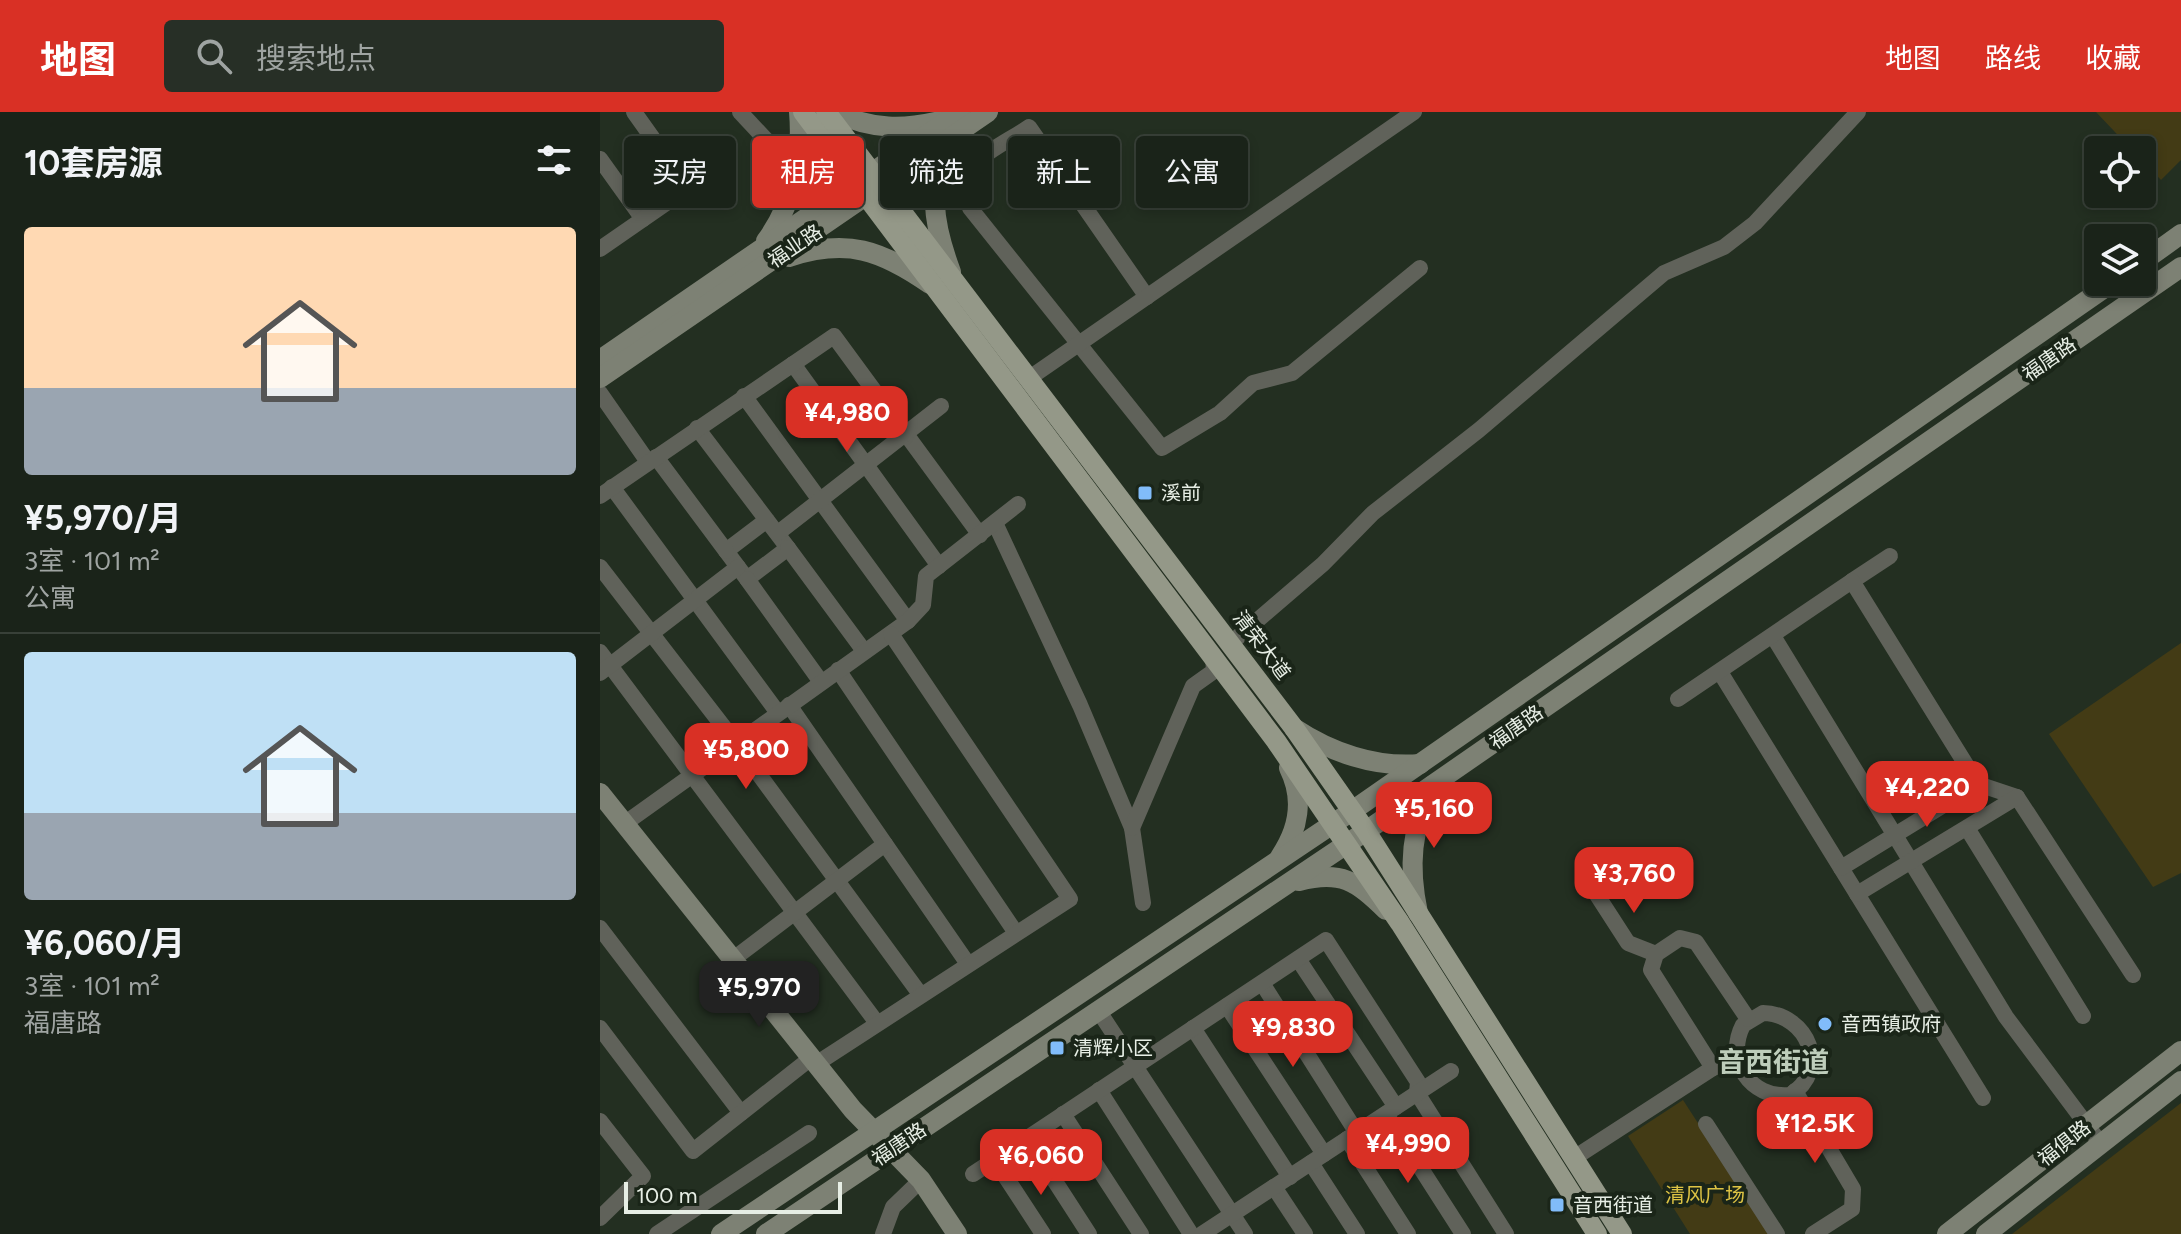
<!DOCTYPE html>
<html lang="zh">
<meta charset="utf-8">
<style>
:root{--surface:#1a2319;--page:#272f26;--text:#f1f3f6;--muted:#9fa4a2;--line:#384038;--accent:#d93025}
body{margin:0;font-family:Figtree,"Noto Sans SC",sans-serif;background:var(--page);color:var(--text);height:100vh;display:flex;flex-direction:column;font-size:30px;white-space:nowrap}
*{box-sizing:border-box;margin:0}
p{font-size:26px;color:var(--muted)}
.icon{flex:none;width:44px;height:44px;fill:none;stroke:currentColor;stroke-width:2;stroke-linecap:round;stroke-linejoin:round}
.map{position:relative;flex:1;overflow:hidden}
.details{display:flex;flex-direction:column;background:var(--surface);width:600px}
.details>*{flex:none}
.top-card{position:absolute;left:24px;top:24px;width:760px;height:72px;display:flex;gap:16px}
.buttons{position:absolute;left:1484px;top:24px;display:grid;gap:16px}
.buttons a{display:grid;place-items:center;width:72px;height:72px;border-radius:8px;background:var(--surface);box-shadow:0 4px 12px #0003,0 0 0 2px var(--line);font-size:40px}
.scale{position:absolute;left:24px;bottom:20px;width:218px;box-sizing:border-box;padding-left:8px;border:4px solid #e7eee5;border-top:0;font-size:22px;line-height:28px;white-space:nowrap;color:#e7eee5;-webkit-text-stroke:6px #1a2518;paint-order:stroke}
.price{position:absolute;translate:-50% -68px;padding:0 18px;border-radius:16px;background:var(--accent);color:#fff;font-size:26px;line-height:52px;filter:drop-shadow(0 2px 4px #0008)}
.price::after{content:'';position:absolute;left:50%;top:48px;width:24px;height:18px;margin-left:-12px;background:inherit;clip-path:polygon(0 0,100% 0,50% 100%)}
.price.on{background:#222;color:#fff}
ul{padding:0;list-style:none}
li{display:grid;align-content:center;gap:16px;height:424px;padding:0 24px}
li+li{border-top:2px solid var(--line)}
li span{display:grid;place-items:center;height:248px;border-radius:8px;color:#555}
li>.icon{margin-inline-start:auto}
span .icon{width:144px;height:144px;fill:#fffc;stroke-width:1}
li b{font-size:34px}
h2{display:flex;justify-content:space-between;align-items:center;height:96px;padding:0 24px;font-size:34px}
.chip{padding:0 28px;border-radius:8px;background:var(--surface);box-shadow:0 4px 12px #0003,0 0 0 2px var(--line);font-size:28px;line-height:72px}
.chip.on{background:var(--accent);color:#fff}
header{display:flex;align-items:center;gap:48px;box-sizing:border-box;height:112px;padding:0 40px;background:var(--accent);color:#fff}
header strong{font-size:38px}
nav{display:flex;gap:44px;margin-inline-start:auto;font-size:28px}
.search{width:560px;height:72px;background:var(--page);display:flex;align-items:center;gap:20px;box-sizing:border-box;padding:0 28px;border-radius:8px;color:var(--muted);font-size:30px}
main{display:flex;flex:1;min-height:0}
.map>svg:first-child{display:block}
.green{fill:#433b15}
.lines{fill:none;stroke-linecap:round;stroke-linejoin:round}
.street{stroke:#60625a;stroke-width:16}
.secondary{stroke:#7d8174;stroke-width:20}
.primary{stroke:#949888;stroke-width:20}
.poi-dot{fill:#81bcfa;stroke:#1a2518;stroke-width:3}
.labels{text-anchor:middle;stroke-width:8;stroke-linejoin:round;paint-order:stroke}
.street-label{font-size:20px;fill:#e7eee5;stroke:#1a2518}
.poi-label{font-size:20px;fill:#e7eee5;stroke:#1a2518;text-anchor:start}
.park-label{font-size:20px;fill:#ddc344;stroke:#1a2518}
.district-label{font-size:28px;font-weight:bold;fill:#becdbb;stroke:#1a2518}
</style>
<header>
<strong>地图</strong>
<div class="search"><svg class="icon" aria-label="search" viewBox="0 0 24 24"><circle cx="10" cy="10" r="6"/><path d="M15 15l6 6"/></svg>搜索地点</div>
<nav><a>地图</a><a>路线</a><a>收藏</a></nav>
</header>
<main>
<section class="details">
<h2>10套房源<svg class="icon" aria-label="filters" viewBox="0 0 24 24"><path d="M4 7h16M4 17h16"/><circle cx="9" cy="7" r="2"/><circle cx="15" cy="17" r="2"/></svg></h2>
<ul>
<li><span style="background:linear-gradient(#ffd9b3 65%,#9aa5b1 0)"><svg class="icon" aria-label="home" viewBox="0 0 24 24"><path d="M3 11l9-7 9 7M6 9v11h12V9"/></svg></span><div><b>¥5,970/月</b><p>3室 · 101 m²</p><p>公寓</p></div></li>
<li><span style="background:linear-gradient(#bfe0f5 65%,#9aa5b1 0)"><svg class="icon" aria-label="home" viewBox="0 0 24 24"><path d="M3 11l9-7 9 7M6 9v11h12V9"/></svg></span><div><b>¥6,060/月</b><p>3室 · 101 m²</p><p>福唐路</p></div></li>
</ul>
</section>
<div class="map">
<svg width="1581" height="1122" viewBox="0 0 1581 1122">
<rect width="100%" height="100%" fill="#232f21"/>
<g class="green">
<path d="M1496,0H1581V48L1561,68L1542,48V38H1532Z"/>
<path d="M1581,531V761L1553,775L1449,622Z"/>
<path d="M1083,988L1170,1122H1090L1028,1024Z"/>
<path d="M1581,991V1122H1412Z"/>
</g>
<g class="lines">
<g class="street">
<path d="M140,0L196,60"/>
<path d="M0,47L43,107"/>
<path d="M0,137L88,76L34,0"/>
<path d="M547,185L429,15C394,39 357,48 370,96L562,336L620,301L653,271L692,261L820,156"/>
<path d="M193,252L339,454"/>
<path d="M428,267L814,0"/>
<path d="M0,281L48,350"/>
<path d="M144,284L308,509"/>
<path d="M97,316L188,436L147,467L126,439L167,408"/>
<path d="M56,345L126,439"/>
<path d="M12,375L178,601"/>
<path d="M0,384L234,224L380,423"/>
<path d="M395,411L480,593L532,716L543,791"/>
<path d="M178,421L341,294"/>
<path d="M188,436L264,539"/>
<path d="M0,455L136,631L320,882"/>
<path d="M147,467L221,570"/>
<path d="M1252,469L1290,444"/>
<path d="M1173,524L1406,905L1501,1032"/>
<path d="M631,531L723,452L773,401L879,318L1064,161L1124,135L1155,111L1258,0"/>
<path d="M0,540L277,911"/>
<path d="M238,558L416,821"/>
<path d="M1120,560L1383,986"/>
<path d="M0,561L138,455"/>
<path d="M1078,587L1252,469L1378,672L1417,685L1533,863"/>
<path d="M189,593L368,852"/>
<path d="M24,712L308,509L323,493L326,464L418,392"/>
<path d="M532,716L593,574L614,559L613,544"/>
<path d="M1367,716L1483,904"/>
<path d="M1241,756L1378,672"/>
<path d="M1257,782L1417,685"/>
<path d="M997,783L1028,831L1056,842"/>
<path d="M0,816L141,1001"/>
<path d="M698,847L796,995"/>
<path d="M132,848L285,732"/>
<path d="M662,871L757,1021"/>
<path d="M627,894L724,1042"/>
<path d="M498,898L645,1122"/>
<path d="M1163,901C1208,902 1231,958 1190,983C1150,987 1125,948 1143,913Z"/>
<path d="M0,916L93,1039L211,946"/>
<path d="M593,916L690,1065"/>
<path d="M216,952L470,787L291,522"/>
<path d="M1113,956L1051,858L1056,842L1080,826L1096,830L1148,907"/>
<path d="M499,978L591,1122"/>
<path d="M1195,979L1253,1077L1252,1097L1213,1122"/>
<path d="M463,1002L541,1122"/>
<path d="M786,1002L863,1122"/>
<path d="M0,1009L43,1064L0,1106"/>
<path d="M1106,1012L1177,1122"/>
<path d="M427,1026L489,1122"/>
<path d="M747,1027L808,1122"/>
<path d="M974,1046L1136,941"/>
<path d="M394,1047L443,1122"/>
<path d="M711,1051L757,1122"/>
<path d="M373,1062L726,828L818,970L817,981L906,1122"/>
<path d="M674,1075L705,1122"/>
<path d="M57,1122L209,1021"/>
<path d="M283,1122L293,1095L321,1068"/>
<path d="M602,1122L851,959"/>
</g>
<g class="secondary">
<path d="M234,0C272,18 304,18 344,8"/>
<path d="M166,129C193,92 203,45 199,0"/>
<path d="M189,145C247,126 281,138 330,172"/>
<path d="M1542,150L1581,122"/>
<path d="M351,160C334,114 324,71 355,28"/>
<path d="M0,248L360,0"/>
<path d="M0,266L388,0"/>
<path d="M694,616C730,640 775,656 820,652"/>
<path d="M0,681L253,998L321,1068L357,1122"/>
<path d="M680,745C699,717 704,686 689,656"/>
<path d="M699,769C741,758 756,769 786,798"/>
<path d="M818,801C808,755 811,715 833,673"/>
<path d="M121,1122L752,699L1513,170"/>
<path d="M166,1122L766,719L1581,155"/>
<path d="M1347,1122L1581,939"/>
<path d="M1386,1122L1581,969"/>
</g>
<g class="primary">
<path d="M203,0L676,629L800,811L997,1122"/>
<path d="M226,0L694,616L766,719L1022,1122"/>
</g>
</g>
<g class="poi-dot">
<rect x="537" y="373" width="16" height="16" rx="4"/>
<circle cx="1225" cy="912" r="8"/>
<rect x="449" y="928" width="16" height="16" rx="4"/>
<rect x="949" y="1085" width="16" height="16" rx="4"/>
</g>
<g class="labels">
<g class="street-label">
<text transform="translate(195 134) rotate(-34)" y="7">福业路</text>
<text transform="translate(1449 247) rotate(-35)" y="7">福唐路</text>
<text transform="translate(662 533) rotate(53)" y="7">清荣大道</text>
<text transform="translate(916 615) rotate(-35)" y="7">福唐路</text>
<text transform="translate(1464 1031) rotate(-38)" y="7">福俱路</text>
<text transform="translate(299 1032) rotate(-34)" y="7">福唐路</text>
</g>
<g class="poi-label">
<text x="561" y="388">溪前</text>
<text x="1241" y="919">音西镇政府</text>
<text x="473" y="943">清辉小区</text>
<text x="973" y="1100">音西街道</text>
</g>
<g class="park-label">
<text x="1105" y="1090">清风广场</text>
</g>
<g class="district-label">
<text x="1173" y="960">音西街道</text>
</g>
</g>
</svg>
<div class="buttons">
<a><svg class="icon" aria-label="locate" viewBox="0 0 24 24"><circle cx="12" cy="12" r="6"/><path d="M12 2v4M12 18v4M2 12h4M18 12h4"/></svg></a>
<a><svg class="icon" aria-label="layers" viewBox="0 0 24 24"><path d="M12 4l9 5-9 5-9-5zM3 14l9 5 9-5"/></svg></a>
</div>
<div class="scale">100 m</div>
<b class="price" style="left:247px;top:342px">¥4,980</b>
<b class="price" style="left:146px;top:679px">¥5,800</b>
<b class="price" style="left:1327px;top:717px">¥4,220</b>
<b class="price" style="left:834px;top:738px">¥5,160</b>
<b class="price" style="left:1034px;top:803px">¥3,760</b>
<b class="price on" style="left:159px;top:917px">¥5,970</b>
<b class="price" style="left:693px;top:957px">¥9,830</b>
<b class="price" style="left:1215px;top:1053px">¥12.5K</b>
<b class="price" style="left:808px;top:1073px">¥4,990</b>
<b class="price" style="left:441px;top:1085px">¥6,060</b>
<div class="top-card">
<a class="chip">买房</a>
<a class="chip on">租房</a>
<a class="chip">筛选</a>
<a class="chip">新上</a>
<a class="chip">公寓</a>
</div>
</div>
</main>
